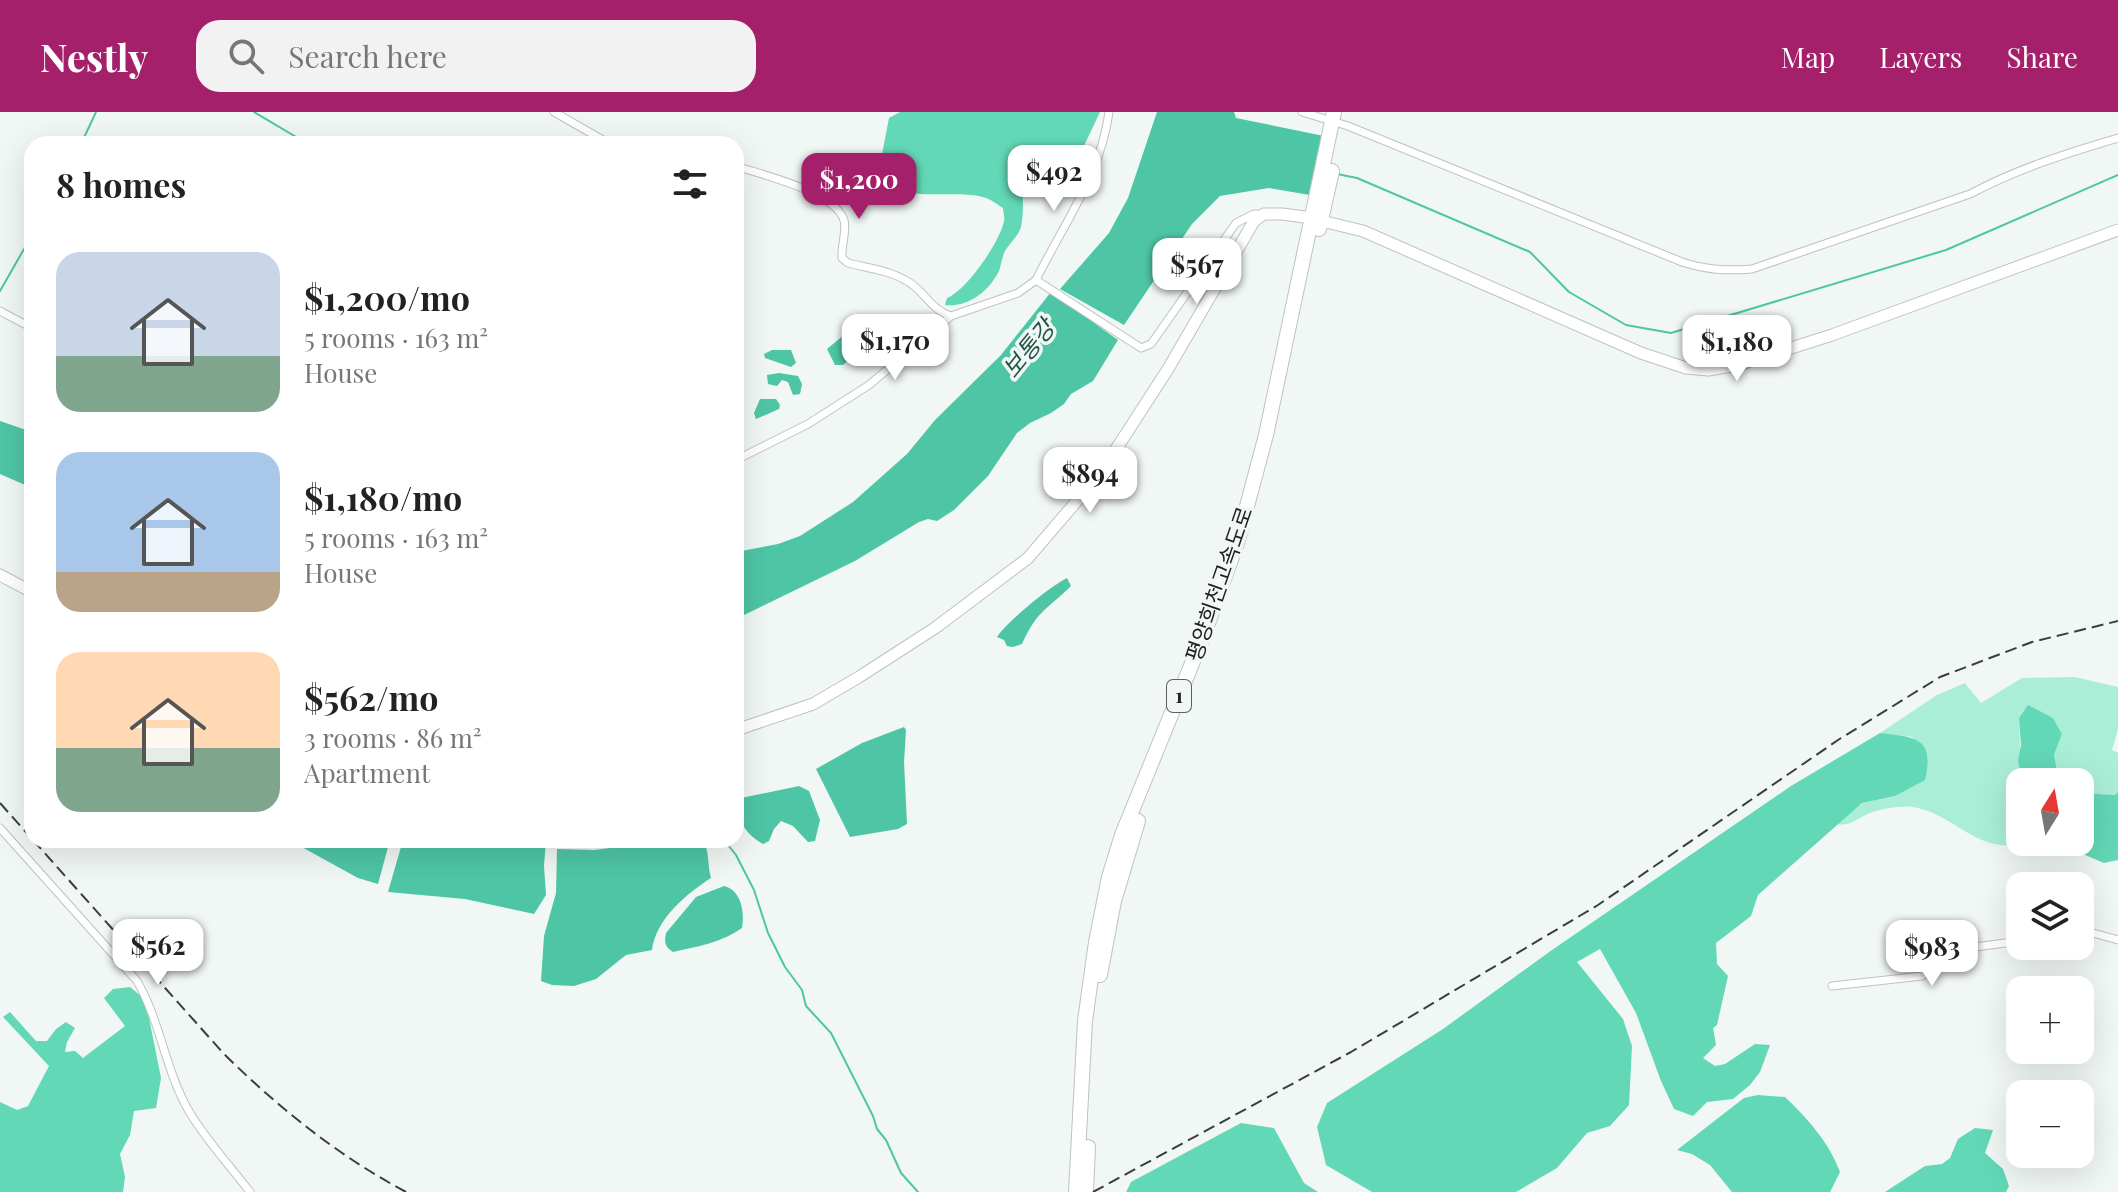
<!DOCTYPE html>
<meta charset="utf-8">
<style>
:root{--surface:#fff;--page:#f2f2f2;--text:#222;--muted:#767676;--accent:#a5206b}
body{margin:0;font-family:"Playfair Display","Noto Sans KR",serif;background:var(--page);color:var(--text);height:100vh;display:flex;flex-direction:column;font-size:30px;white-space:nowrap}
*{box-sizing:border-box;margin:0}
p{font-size:26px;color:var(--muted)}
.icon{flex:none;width:44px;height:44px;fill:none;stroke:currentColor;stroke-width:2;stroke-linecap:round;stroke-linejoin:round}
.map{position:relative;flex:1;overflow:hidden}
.sheet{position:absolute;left:24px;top:24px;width:720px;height:712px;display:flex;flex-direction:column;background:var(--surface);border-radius:24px;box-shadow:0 8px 32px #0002}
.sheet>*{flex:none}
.needle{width:52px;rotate:11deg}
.controls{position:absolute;left:2006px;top:656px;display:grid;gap:16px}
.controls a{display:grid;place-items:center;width:88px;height:88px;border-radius:16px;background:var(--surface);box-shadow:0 8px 32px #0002;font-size:40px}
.price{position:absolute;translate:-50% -68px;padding:0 18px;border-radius:16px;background:#fff;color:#222;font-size:26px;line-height:52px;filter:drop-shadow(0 2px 4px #0008)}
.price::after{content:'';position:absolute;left:50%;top:48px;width:24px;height:18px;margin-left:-12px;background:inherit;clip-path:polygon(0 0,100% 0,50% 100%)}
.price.current{background:var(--accent);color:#fff}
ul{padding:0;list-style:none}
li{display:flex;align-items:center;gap:24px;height:200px;padding:0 32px}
li span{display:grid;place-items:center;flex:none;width:224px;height:160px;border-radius:24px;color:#555}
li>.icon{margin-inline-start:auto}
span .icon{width:96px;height:96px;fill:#fffc;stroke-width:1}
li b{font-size:34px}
h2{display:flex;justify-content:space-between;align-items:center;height:96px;padding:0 32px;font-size:34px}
header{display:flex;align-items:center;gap:48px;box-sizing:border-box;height:112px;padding:0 40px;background:var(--accent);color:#fff}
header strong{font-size:38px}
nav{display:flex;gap:44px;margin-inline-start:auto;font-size:28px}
.search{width:560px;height:72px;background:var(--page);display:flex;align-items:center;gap:20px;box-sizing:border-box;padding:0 28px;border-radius:24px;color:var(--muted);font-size:30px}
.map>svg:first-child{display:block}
.green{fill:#abeed8}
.forest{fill:#62d8b6}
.water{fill:#4ec6a5}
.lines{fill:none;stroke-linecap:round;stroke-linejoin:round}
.stream{stroke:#4ec6a5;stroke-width:2}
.minor-casing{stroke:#bdc3c1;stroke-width:9}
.secondary-casing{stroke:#bdc3c1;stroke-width:13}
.motorway-casing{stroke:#bdc3c1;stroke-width:16}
.minor{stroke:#fff;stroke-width:7}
.secondary{stroke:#fff;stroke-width:11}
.motorway{stroke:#fff;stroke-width:14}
.rail{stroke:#3b3e3c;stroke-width:2;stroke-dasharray:12 6;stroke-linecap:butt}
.labels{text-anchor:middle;stroke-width:7;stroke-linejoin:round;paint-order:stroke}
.shield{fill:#f1f7f5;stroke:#5e6160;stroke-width:2}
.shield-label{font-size:20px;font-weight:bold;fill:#1f2120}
.street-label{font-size:22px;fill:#1f2120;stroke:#f1f7f5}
.water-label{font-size:24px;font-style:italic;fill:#235546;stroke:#f1f7f5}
</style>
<header>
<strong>Nestly</strong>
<div class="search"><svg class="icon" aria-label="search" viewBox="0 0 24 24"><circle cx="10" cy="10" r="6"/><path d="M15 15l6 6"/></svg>Search here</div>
<nav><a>Map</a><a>Layers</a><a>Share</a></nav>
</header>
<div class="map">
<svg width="2118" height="1080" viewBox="0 0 2118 1080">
<rect width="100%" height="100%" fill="#f1f7f5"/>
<path class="green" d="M2075,565L2118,575V617L2112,638L2118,641V680L2115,683L2080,681V670L2057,669L2054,643L2062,622L2053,606L2028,594L2019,606C2021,628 2018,648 2024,668L2020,670L2015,714L2020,713V730H2028C1979,746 1956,702 1913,695C1902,693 1880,697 1870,701C1857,706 1851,715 1836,712L1862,691L1895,684L1913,625L1880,621L1937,583L1965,571L1981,591L2022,566Z"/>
<g class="forest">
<path d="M900,0H1100L1082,38L1066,44L1037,46C1015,73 1027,85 1021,115C1018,124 1012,129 1007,136C1002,142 1002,151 999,159C989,179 968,196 945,193L947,186C966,179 1000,130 1004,109C1005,106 1003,99 1003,96C998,93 992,88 986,86C959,76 896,92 877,68L889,6Z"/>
<path d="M2028,593L2053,606L2062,622L2054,643L2059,670H2023L2018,649L2021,633L2019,606Z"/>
<path d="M1880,621C1915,625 1935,625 1925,668L1895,684L1862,691L1758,783L1751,804L1716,831L1717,852L1728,864L1717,913L1713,916L1716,933L1703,946L1715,954L1725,952L1755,932L1770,933L1760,960L1750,973L1733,987L1707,990L1693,1004L1674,997L1661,969L1636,901L1600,837L1577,850L1623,907L1632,934L1629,993L1610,1014L1587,1021L1557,1056L1516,1080H1372L1326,1053L1317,1015L1327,991L1443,917L1552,838L1791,674Z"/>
<path d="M2118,680V748L2104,751L2071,737V730H2080V681L2115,683Z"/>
<path d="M130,875L141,884L149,906L161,966L156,996L134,999L130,1023L120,1042L125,1065L123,1080H0V990L17,998L28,994L49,954L3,905L10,900L36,929H47L56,917L66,910L75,916L67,930L65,940L75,939L83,946L125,914L104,886L113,877Z"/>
<path d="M1758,983L1785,985C1807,1006 1829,1030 1840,1060L1830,1080H1732L1710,1053L1692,1042L1677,1038L1744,986Z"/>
<path d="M1241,1011L1274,1016L1304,1071L1318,1080H1126L1131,1070Z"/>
<path d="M1975,1016L1993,1018L1985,1041L2003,1057L2009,1074L2006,1080H1885L1925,1054L1942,1052L1950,1046L1958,1027Z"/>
</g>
<g class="water">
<path d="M1157,0H1234L1236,6L1324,24L1310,83L1269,76L1220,84L1192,112L1124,213L1060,177L1109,121L1128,86Z"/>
<path d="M1051,180L1118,228L1093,269L1071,282L1064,292L1051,301L1030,311L1017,321L988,364L954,398L937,409L928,407L919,410L855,449L736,507V440L778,432L800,424L853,390L907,342L935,308L1001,243Z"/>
<path d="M867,207L878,220L875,226L843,253H835L827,237L851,217Z"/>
<path d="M772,238H791L796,251L791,255L765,246L764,242Z"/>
<path d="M779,261L798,264L802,272L800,282L793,283L788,270L782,268L777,274L768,272L767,263Z"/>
<path d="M760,287H776L780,293L779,297L756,307L754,301Z"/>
<path d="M0,309L32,320V376L0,362Z"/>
<path d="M1067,466L1071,474C1047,498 1038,497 1022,532L1013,535L1007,534L1004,528L997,525C1007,510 1049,475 1067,466Z"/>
<path d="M904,615L906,618L904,650L907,712L898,717L850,725L816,657L862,631Z"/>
<path d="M799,674L809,679L820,708L815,729L808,730L793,714L781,709L774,717L769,729L763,732C745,722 736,706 736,687Z"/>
<path d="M289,728H390L378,772L358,766Z"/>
<path d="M403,728H546L544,754L546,783L534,802L465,787L388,780Z"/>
<path d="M674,728L704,730C710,743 707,752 711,766C686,782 656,807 652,838L626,843L596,867L574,874L552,873L541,869L544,824L556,781L557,737L594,738Z"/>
<path d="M724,774C741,778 745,800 742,816C723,830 696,835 673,840C665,835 664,830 666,821L696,785Z"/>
</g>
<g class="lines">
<g class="stream">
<path d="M254,0L308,32"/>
<path d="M81,32L96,0"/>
<path d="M1337,62L1357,66L1530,140L1569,180L1626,213L1671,221L1946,138L2118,63"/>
<path d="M0,179L32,123"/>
<path d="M724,728L736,743L754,778L768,821L785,855L802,878L806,894L831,921L873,1004L877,1017L886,1028L901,1061L918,1080"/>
</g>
<g class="minor-casing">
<g id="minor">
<path d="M554,0L610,32"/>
<path d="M1109,0C1101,62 1063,113 1036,168L1141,236L1151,232L1236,111L1254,102H1263"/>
<path d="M1302,0L1348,14L1682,150C1707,158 1726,159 1752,157L1970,82C2017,57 2067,41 2118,26"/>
<path d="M736,54C762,63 834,79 844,108C847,119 841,134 842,146L848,151C867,156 888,158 905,168C924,177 930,198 951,204"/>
<path d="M0,199L32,216"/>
<path d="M736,348L808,312L869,273L951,204L1018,181L1036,168"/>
<path d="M0,716L137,869C161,910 165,959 190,1001C207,1029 230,1054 250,1080"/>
<path d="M2080,822L2093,821L2118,828"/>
<path d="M1832,874L1922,864L1953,838L2020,829"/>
</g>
</g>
<g class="secondary-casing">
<g id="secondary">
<path d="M0,463L32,480"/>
<path d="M736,618L813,592L859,565L935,516L1028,446L1100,362L1168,257L1254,109L1264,102H1282L1305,105L1363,119L1641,241L1686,256L1708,258L1738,253L1832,223L2118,118"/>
</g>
</g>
<g class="motorway-casing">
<g id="motorway">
<path d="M1319,117L1332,59"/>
<path d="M1100,863L1114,789L1138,709"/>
<path d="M1076,1080L1085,909L1096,830L1109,765L1122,723L1204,522L1238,428L1266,323L1334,0"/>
<path d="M1086,1080L1088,1035"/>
</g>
</g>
<use href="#minor" class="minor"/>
<use href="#secondary" class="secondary"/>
<use href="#motorway" class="motorway"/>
<g class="rail">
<path d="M0,691L32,727"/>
<path d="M33,728L224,942C279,996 337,1043 406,1080"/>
<path d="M1093,1080L1351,940L1598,793L1838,628L1940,565L2032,530L2118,509"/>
</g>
</g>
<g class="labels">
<rect class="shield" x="1167" y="568" width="24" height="32" rx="6"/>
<g class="shield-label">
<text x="1179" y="591">1</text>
</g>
<g class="street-label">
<text transform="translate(1219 472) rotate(-71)" y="8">평양희천고속도로</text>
</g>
<g class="water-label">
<text transform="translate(1029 237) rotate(-51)" y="8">보통강</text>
</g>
</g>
</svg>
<div class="controls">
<a><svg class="needle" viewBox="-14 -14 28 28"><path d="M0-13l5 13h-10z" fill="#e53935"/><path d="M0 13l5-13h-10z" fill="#767676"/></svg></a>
<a><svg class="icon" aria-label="layers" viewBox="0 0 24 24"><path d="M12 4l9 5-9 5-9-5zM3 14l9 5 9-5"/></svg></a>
<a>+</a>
<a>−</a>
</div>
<b class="price" style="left:1054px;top:101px">$492</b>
<b class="price current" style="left:859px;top:109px">$1,200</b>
<b class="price" style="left:1197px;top:194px">$567</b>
<b class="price" style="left:895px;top:270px">$1,170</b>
<b class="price" style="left:1737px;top:271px">$1,180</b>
<b class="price" style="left:1090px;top:403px">$894</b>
<b class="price" style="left:158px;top:875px">$562</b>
<b class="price" style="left:1932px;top:876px">$983</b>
<section class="sheet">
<h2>8 homes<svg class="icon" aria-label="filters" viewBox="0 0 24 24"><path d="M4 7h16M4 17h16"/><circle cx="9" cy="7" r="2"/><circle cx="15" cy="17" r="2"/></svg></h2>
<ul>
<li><span style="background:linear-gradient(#c9d6e8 65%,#7fa58c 0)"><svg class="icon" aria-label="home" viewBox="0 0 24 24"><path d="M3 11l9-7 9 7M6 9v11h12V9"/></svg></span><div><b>$1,200/mo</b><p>5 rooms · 163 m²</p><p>House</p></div></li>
<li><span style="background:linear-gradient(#a9c7e8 75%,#b9a48a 0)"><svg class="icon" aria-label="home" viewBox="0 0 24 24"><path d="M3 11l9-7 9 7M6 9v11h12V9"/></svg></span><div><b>$1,180/mo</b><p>5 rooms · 163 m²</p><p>House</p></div></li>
<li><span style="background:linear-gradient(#ffd9b3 60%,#7fa58c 0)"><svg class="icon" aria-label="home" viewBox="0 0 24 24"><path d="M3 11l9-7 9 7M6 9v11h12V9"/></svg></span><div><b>$562/mo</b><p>3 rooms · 86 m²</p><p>Apartment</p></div></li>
</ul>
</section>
</div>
